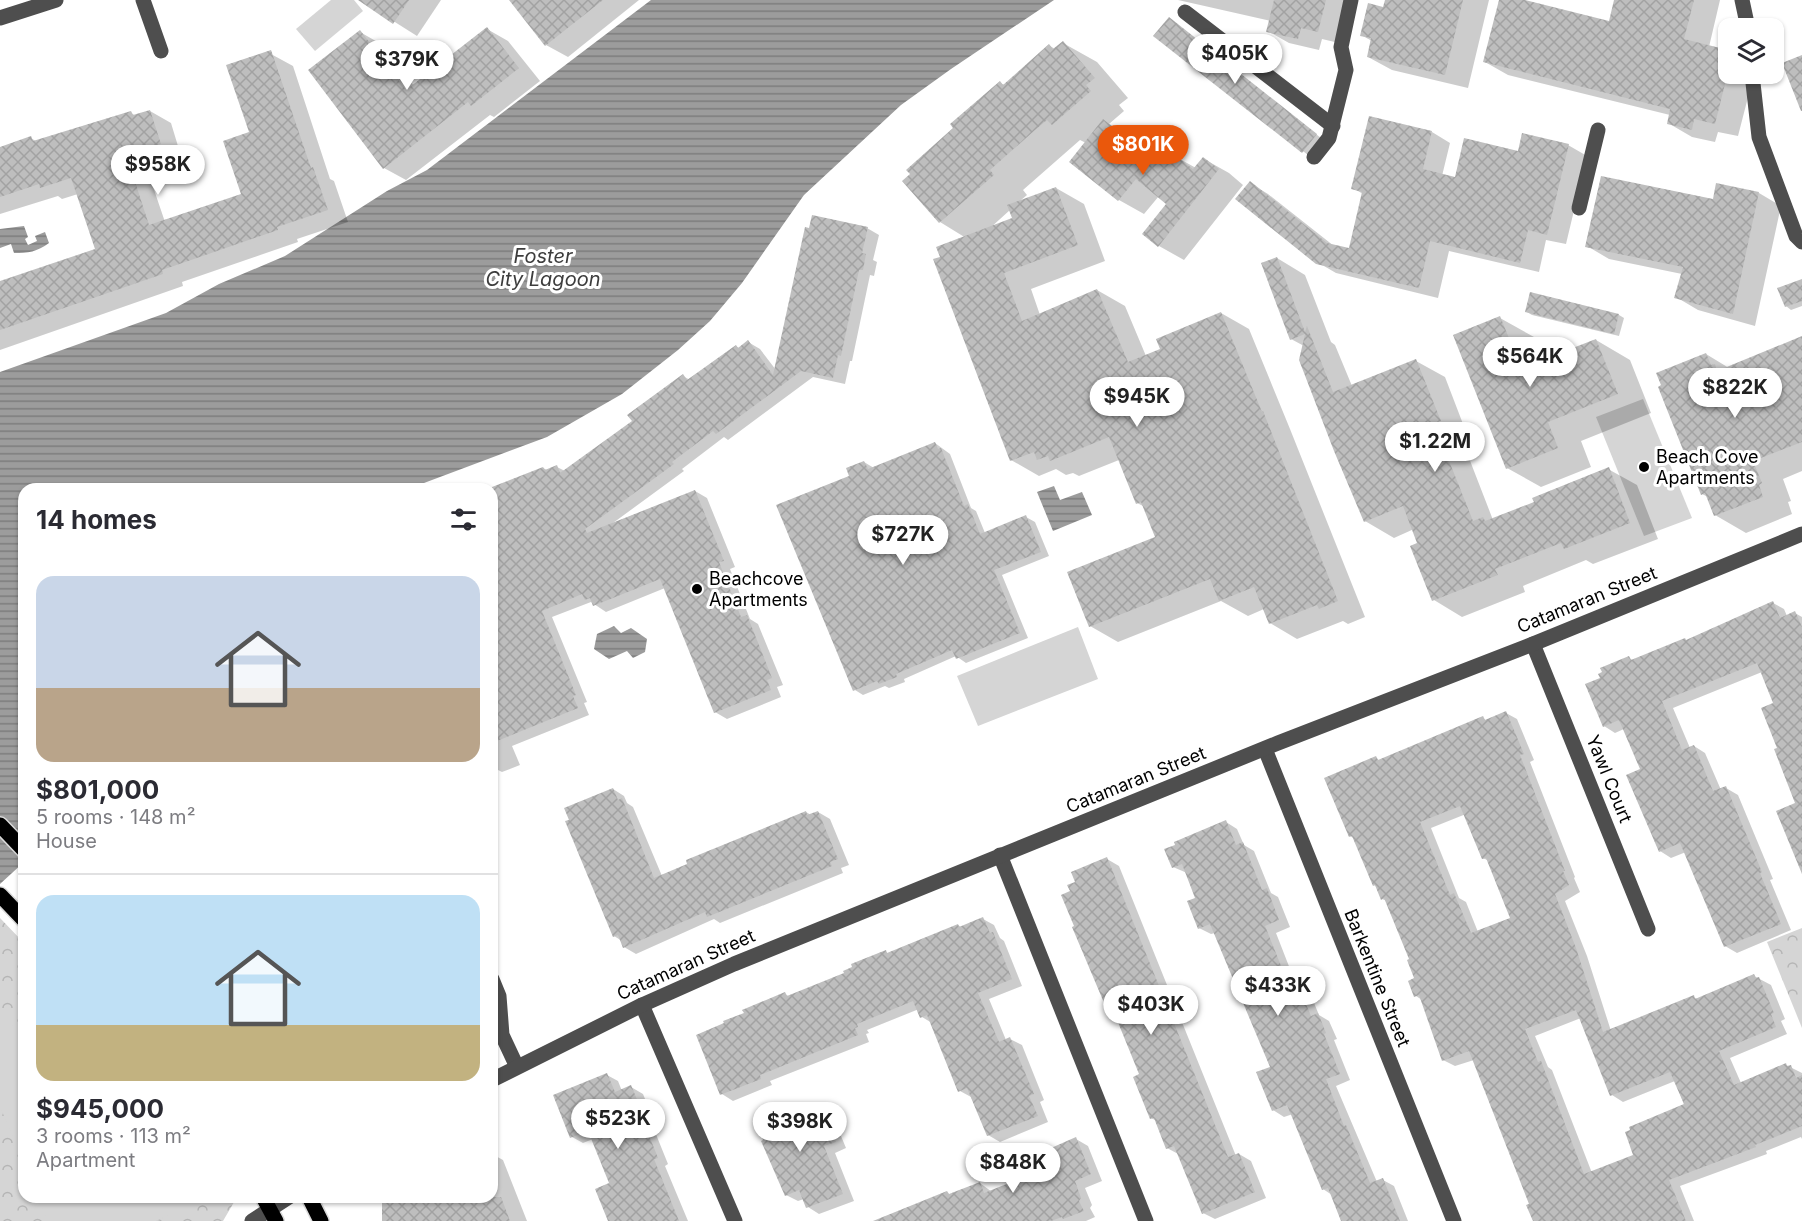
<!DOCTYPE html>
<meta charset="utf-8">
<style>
:root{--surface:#fff;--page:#f2f2f3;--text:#2b2b33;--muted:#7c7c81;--line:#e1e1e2;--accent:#ea580c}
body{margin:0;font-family:Inter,sans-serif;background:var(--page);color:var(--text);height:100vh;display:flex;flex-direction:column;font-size:22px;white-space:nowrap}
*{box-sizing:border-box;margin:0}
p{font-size:20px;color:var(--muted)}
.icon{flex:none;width:33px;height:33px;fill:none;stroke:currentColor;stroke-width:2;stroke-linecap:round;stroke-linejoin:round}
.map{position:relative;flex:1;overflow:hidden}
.sheet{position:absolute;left:18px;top:483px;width:480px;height:720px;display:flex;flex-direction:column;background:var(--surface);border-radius:18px;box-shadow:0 2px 4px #0004}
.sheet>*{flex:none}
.tools{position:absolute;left:1718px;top:18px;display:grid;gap:12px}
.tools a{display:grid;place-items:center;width:66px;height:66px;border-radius:12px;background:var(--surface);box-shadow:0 2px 4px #0004;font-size:30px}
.price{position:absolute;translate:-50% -51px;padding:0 14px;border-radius:21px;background:#fff;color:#222;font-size:20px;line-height:39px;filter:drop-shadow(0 2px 3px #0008)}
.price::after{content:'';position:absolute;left:50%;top:36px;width:18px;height:14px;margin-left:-9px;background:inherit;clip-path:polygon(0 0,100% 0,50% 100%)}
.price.current{background:var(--accent);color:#fff}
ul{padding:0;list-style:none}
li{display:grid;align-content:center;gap:12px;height:318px;padding:0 18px}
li+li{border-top:2px solid var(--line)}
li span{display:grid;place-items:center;height:186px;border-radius:18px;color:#555}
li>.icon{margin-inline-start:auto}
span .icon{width:108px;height:108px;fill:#fffc;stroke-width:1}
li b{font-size:26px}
h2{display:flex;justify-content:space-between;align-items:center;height:72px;padding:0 18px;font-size:26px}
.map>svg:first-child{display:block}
.forest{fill:url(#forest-crowns)}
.pitch{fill:#d5d5d5}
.water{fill:url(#water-rules)}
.shadow{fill:#0003;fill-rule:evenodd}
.building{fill:url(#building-cross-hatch);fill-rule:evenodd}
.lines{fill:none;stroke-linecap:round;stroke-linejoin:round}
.major-casing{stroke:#dbdbdb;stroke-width:18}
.minor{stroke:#4e4e4e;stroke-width:15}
.major{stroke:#000;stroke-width:15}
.poi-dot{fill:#000;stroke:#fff;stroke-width:2}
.labels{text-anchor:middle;stroke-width:6;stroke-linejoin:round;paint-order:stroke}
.poi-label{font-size:18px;fill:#000;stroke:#fff;text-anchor:start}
.street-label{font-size:18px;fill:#000;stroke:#fff}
.water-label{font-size:20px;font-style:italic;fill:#3d3d3d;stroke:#fff}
</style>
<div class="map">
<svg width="1802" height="1221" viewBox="0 0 1802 1221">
<defs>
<pattern id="forest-crowns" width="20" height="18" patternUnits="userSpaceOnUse" patternTransform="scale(1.5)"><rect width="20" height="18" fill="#d5d5d5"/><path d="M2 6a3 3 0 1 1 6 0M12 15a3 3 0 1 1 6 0" fill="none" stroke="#b5b5b5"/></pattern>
<pattern id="water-rules" width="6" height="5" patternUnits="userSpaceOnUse" patternTransform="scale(1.5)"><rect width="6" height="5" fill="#9c9c9c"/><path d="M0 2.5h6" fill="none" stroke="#7d7d7d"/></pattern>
<pattern id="building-cross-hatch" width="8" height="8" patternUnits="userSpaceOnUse" patternTransform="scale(1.5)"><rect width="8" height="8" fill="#bebebe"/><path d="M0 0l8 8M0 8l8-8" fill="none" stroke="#a2a2a2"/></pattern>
</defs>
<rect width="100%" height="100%" fill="#fff"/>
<g class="forest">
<path d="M0,918L24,943V1197H237L223,1221H0Z"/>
<path d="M1802,928V1028L1767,942Z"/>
</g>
<g class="pitch">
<path d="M331,0H354L363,11L315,51L296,29Z"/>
<path d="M1643,399L1692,518L1644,536L1596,417Z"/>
<path d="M1078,627L1098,679L978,726L957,676Z"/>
<path d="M11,1025L24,1027V1169L14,1147L12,1134L0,1107V1030Z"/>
<path d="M37,1197H174L180,1210L156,1221H48Z"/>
</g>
<g class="water">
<path d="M651,0H1054L951,69L901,105L804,195L742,283L710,321L678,350L622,394L547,437L408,489H24V862L0,884V372L166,313L219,284L285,256L387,191L427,170Z"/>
<path d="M24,226L28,237L25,239L28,245L37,241L35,236L45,232L49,243C37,252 28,253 14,253L11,244L0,248V229Z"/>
<path d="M1054,486L1060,500L1082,492L1092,515L1053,531L1037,492Z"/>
<path d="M614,626L621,633L631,628L647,639L645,652L633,658L627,651L609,659L594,649L597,634Z"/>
</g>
<g class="shadow">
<path d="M360,0H441L417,36Z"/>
<path d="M511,0H639L568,57L546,45Z"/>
<path d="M1178,0H1349L1339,43L1322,39L1319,50L1289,43L1268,31L1271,21Z"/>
<path d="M1386,0H1489L1468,88L1392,70L1368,57L1372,41L1361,35L1384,8Z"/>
<path d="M1500,0H1518L1610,23L1616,0H1720L1709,47L1728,52V74H1754L1738,136L1718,132L1715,142L1692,137L1668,123L1670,115L1508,75L1485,62Z"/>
<path d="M1174,22L1321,138L1308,155L1155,36Z"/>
<path d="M487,29L508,41L540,81L494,117L490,115L406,180L384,168L360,32L381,44L414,86Z"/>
<path d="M1063,43L1097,62L1128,98L1119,105L1124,111L1109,124L1129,136L1162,162L1169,153L1196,168L1204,159L1229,173L1243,185L1184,260L1159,246L1168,203L1159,196L1144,214L1119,200L1071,162L1086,143L1080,140L1023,190L1027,195L1020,201L1056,188L1084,204L1105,261L1031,289L1040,315L1097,290L1125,306L1146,356L1162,350L1221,313L1249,329L1290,429L1365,617L1348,624L1343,621L1297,639L1270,623L1264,609L1248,616L1221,601L1118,642L1090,626L1157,538L1145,507L1137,503L1119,460L1079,476L1073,473L1066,475L1056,469L1039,476L1011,460L942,258L966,238L940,222L956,128L1000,83L1005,85L1050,46L1055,49ZM1010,210L1014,219L989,229Z"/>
<path d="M271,54L293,66L330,179L334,181L348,222L297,239L298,242L182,282L183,286L0,350V283L97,250L78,194L62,199L58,196L0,214V148L31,138L37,142L131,113L136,116L150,111L171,123L181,156L165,161L166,166L148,172L165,222L243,195L251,133Z"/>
<path d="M1432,132L1450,143L1442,176L1456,179L1519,153L1568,145L1587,156L1566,244L1546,240L1539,272L1449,251L1438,298L1336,273L1317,262L1250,183L1268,194L1334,246L1350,250L1363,194L1353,188Z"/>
<path d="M1759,193L1781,206L1755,326L1698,310L1676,297L1682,274L1609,259L1587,246L1714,201Z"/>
<path d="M867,228L879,235L873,260L877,262L874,276L870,275L852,361H850L845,384L813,377L728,440L724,437L682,469L684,471L613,523L695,491L707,498L735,567L730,569L750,619L758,624L783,685L777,687L781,697L727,719L715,712L665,588L606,612L591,602L552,617L587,702L584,703L589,715L512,746L520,765L502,772L492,767V489L543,468L547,470L557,467L565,471L634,421L683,376L690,380L736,346L739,348L748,342L760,349L776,370Z"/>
<path d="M1277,258L1305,275L1331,342L1335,345L1352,386L1416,361L1445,377L1468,437L1462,440L1493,520L1536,503L1608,469L1637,485L1658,539L1593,564L1586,560L1523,586L1525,592L1462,617L1434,600L1419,544L1414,529L1394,538L1365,521L1304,346L1291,339Z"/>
<path d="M1802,280V306L1791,310L1786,306Z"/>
<path d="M1527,312L1619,315L1624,318L1619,336L1532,315Z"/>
<path d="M1500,318L1534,337L1543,361L1596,340L1630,360L1651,413L1581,441L1591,467L1541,487L1507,468Z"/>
<path d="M1802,341V471L1783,479L1791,501L1788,502L1792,514L1746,533L1715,515L1708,497L1702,494L1706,354L1729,368Z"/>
<path d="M935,443L950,454L971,508L976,511L985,533L1026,517L1035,522L1049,556L1002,575L1028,638L966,663L956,656L904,679L905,682L889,688L885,686L863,695L855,690L778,506L851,477L864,462L874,468Z"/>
<path d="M485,485L491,489H476Z"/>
<path d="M1773,603L1784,609L1787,616L1795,613L1802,617V862L1797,804L1779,749L1775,704L1762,672L1673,708L1690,748L1694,746L1705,753L1721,790L1726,788L1738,795L1773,879L1770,880L1791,930L1737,953L1725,946L1686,852L1671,858L1660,851L1642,770L1624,729L1615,733L1604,726L1602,679L1629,658L1634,661L1687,641Z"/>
<path d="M1506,713L1517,719L1534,760L1530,762L1575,877L1574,878L1580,892L1565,901L1587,956L1611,1031L1693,997L1698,999L1754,976L1771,985L1785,1019L1781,1021L1787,1034L1730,1058L1741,1083L1786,1065L1802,1073V1139L1801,1137L1766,1151L1767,1154L1680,1186L1694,1221H1534L1531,1205L1474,1060L1455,1066L1443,1060L1422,1000L1416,996V979L1410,960L1387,901L1382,899L1378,888L1374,885L1355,839L1350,836L1376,758L1380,761L1483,718L1487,721ZM1466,814L1483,858L1489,861L1512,918L1478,932L1466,902L1459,898L1431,828ZM1581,1018L1612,1095L1623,1102L1675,1081L1685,1107L1635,1155L1592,1173L1552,1070L1548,1067L1535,1036Z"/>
<path d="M613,789L624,796L627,803L633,807L662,876L806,812L811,815L818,812L830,819L849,865L841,868L843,873L720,923L714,919L636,954L624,947L622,941L614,936Z"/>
<path d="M1226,822L1237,829L1244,845L1254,851L1271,893L1278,897L1290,927L1276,933L1299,992L1312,998L1319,1015L1329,1021L1337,1039L1334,1040L1350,1080L1336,1086L1377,1182L1383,1180L1394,1186L1408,1221H1343L1332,1195L1323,1189L1293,1114L1284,1117L1273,1110L1272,1067L1215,933L1211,934L1199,928L1197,898L1187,873L1173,867Z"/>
<path d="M1107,859L1119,866L1236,1156L1239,1154L1251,1161L1266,1198L1215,1219L1203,1213L1180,1155L1167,1148L1157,1121L1151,1118L1141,1075L1119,1020L1111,1015L1075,927L1072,892L1077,882Z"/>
<path d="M983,919L994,925L1000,938L1004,941L1022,986L989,999L1006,1040L1010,1039L1022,1045L1044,1100L1040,1102L1048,1122L1000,1142L988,1135L971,1097L960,1091L932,1023L922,1017L919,1009L867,1030L869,1033L866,1034L869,1042L770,1081L772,1085L733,1101L722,1094L785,994L790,997L846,974L886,952L889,954L958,925L961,927Z"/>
<path d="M607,1075L618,1081L622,1091L631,1087L643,1094L652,1116L649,1117L668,1164L665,1166L688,1221H610L611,1184L593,1139L583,1143L572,1137Z"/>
<path d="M807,1104L818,1110L822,1118L825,1117L836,1124L846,1148L835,1153L854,1201L819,1214L808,1207L804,1199L798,1201L786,1195L785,1107L790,1110Z"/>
<path d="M1076,1139L1088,1146L1102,1181L1085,1188L1092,1205L1090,1208L1095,1217L1086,1221H884L947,1193L951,1195L980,1183L992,1192L1039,1173Z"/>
<path d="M492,1154L503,1160L527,1221H383L393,1197H492Z"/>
</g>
<g class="building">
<path d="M358,0H409L393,24Z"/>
<path d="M509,0H603L545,46Z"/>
<path d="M1274,0H1326L1318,32L1301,28L1298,39L1266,32Z"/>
<path d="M1385,0H1463L1445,75L1367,57L1371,38L1360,36L1368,3L1383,7Z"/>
<path d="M1499,0H1525L1609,21L1614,0H1694L1684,39L1728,50V72L1715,124L1694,119L1692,130L1667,124L1670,109L1483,62Z"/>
<path d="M1169,17L1317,134L1302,153L1153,36Z"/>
<path d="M487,27L519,68L471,106L468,102L383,169L308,70L360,30L406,90Z"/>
<path d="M1063,41L1095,78L1086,85L1091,91L1052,125L1047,120L1035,130L990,170L994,175L939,223L902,181L910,174L906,170L953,128L950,124L1000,81L1003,85L1049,44L1053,49Z"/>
<path d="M271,50L311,168L313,167L328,210L277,227L278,230L162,270L163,274L0,330V281L95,249L71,178L40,188L39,184L0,197V147L31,136L33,141L131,111L133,115L150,110L161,144L144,149L146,154L128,160L149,225L241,194L223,141L249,132L226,65Z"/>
<path d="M1802,55V111H1801L1782,63Z"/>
<path d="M1369,116L1432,131L1423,169L1455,177L1464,138L1518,151L1522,133L1569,144L1547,235L1528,230L1520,263L1430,241L1419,288L1316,264L1235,199L1250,181L1327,243L1349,248L1362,192L1351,189Z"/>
<path d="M1103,119L1159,163L1169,151L1193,169L1203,157L1219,169L1158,247L1142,234L1166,204L1136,179L1118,201L1069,162Z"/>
<path d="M1601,176L1713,199L1716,183L1759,192L1733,314L1674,298L1683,267L1585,247Z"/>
<path d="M1056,187L1078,245L1004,273L1022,321L1097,289L1128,362L1160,349L1156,339L1221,312L1262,412L1263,411L1338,601L1319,609L1317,605L1269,624L1254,587L1219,601L1210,579L1089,627L1067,572L1155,537L1141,502L1136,504L1109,437L1050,461L1048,456L1037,460L1034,452L1010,461L933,259L940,257L936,247L1012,218L1007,205Z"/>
<path d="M812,215L868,227L862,253L866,254L863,270H859L841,356L838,355L833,378L801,371L716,434L713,431L672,462L674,464L585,529L587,533L695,490L724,561L719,562L741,617L747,615L772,678L767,680L771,690L714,713L660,579L593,606L590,598L585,600L582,594L542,611L576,695L573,696L578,708L492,743V487L543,467L545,470L557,465L560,473L632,421L627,415L683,374L687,380L736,345L738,348L748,340L773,375L805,227L809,228Z"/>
<path d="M1277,257L1305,332L1307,326L1333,392L1416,359L1441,421L1434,423L1473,521L1483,517L1485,521L1534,502L1532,498L1609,467L1630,523L1564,549L1561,543L1495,569L1498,575L1432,601L1410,546L1417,543L1403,506L1364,522L1334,451L1299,360L1305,334L1290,340L1261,263Z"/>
<path d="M1802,279V301L1785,307L1777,288Z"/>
<path d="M1530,292L1619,314L1614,334L1525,312Z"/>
<path d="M1500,316L1515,353L1517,344L1526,366L1596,339L1618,394L1548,422L1558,448L1506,469L1453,335Z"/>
<path d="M1802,336V442L1753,461L1762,483L1759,485L1763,497L1714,516L1705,493L1701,495L1658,387L1661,385L1656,373L1706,353L1711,365L1715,364L1717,371Z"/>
<path d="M935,442L938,449L941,448L964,506L968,504L980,534L1026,515L1041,552L994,570L1020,633L956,659L952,650L896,674L897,677L879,684L877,681L853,691L776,505L849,476L846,468L864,461L868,469Z"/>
<path d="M1773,601L1780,618L1795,611L1802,627V874L1776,811L1795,803L1774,749L1777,748L1761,708L1773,703L1757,663L1662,701L1682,750L1694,745L1713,791L1726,786L1762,872L1760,873L1781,924L1724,947L1680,843L1659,852L1626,775L1640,769L1619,720L1603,727L1585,684L1600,678L1598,674L1602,672L1600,668L1629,656L1631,660L1685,638L1686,640Z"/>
<path d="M1506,711L1524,754L1520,755L1565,871H1563L1569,885L1555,894L1576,948L1603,1032L1694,995L1695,999L1754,974L1756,978L1759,977L1774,1013L1771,1014L1776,1027L1719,1051L1734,1085L1786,1063L1787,1066L1791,1065L1796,1078L1802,1075V1126L1755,1145L1756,1147L1669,1180L1686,1221H1533L1526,1205L1529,1204L1469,1051L1442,1061L1419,995L1414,997L1408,981L1414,978L1407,960L1409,959L1384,898L1381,900L1375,885L1373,886L1352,836L1349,837L1324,778L1376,756L1378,760L1483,716L1485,720ZM1460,806L1482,859L1486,858L1510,918L1471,933L1454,893L1450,895L1420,822ZM1576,1010L1610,1096L1670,1072L1684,1104L1629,1127L1630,1130L1625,1132L1633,1155L1584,1174L1541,1061L1538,1062L1525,1029Z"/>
<path d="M613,788L618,800L622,798L654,878L687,864L686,860L806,811L807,815L818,811L838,859L830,862L832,866L707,917L705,912L623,948L618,935L613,937L565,821L569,820L564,808Z"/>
<path d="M1226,820L1236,845L1243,842L1262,890L1267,888L1279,920L1265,926L1292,993L1300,990L1311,1016L1318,1013L1326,1033L1324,1034L1340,1074L1326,1079L1344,1126L1346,1125L1370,1183L1383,1178L1400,1221H1341L1328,1188L1322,1190L1287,1105L1272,1111L1256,1072L1270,1067L1254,1029L1210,924L1198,929L1187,901L1195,898L1182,864L1172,868L1164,849L1175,845L1174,842Z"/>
<path d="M1107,857L1228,1157L1239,1153L1255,1192L1202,1214L1174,1146L1166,1149L1154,1118L1150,1119L1133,1077L1139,1074L1115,1015L1110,1017L1072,927L1074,926L1061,895L1070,891L1067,885L1075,882L1071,872Z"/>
<path d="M983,917L990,933L993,932L1012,979L978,993L999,1042L1010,1037L1034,1094L1029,1096L1038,1116L987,1136L967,1088L958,1092L927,1015L920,1018L913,1001L857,1024L858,1027L855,1028L858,1035L760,1075L761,1079L720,1095L696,1035L724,1023L723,1021L744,1013L742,1010L785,992L787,996L844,973L843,971L852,967L851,964L886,950L887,953L958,924L959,927Z"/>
<path d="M607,1073L615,1092L631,1085L641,1109L639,1110L658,1158L654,1159L679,1221H608L595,1189L609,1183L588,1131L570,1138L553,1095Z"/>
<path d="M807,1102L814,1120L825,1115L836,1142L824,1146L843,1194L806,1208L799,1190L785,1196L761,1141L763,1140L758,1128L763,1126L759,1116L785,1106L787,1110Z"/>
<path d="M1076,1137L1091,1174L1075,1181L1081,1198L1079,1201L1084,1211L1063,1219L1062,1217L1051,1221H873L947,1191L949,1194L980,1182L984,1193L1037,1172L1031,1158L1043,1154L1042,1152Z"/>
<path d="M390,1197H501L510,1221H382V1202Z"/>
</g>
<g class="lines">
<g class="major-casing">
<g id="major">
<path d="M0,825L24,850"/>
<path d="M0,895L24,920"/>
<path d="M263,1197L276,1221"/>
<path d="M309,1197L321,1221"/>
</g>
</g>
<g class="minor">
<path d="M143,0L161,51"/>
<path d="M1742,0L1748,28"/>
<path d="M1185,12L1333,126"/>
<path d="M0,18L56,0"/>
<path d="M1752,74L1759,137L1796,236L1802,242"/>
<path d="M1314,157L1329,138L1346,70L1341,47L1351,0"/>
<path d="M1579,208L1598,130"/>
<path d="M1533,644L1648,929"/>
<path d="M1265,749L1454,1221"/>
<path d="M1000,855L1146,1221"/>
<path d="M492,979L499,996L502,1035L517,1067"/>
<path d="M642,1005L735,1221"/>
<path d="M492,1080L642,1005L734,964L1278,743L1533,644L1802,534"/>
<path d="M252,1221L289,1197"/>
</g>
<use href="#major" class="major"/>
</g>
<g class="poi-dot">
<circle cx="1644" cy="467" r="6"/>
<circle cx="697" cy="589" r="6"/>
</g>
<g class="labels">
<g class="poi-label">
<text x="1656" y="463">Beach Cove<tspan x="1656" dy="21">Apartments</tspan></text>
<text x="709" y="585">Beachcove<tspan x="709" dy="21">Apartments</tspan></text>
</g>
<g class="street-label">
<text transform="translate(1587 600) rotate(-22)" y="6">Catamaran Street</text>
<text transform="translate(1609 779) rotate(68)" y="6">Yawl Court</text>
<text transform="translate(1136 780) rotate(-22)" y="6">Catamaran Street</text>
<text transform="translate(686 965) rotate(-24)" y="6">Catamaran Street</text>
<text transform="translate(1377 978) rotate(68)" y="6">Barkentine Street</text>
</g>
<g class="water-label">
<text x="543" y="263">Foster<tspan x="543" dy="23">City Lagoon</tspan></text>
</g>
</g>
</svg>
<div class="tools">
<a><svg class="icon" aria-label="layers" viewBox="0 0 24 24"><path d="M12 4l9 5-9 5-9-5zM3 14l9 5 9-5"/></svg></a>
</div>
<b class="price" style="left:1235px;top:85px">$405K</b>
<b class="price" style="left:407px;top:91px">$379K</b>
<b class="price current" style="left:1143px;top:176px">$801K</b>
<b class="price" style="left:158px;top:196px">$958K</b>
<b class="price" style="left:1530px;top:388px">$564K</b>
<b class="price" style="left:1735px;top:419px">$822K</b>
<b class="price" style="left:1137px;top:428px">$945K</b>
<b class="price" style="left:1435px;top:473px">$1.22M</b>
<b class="price" style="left:903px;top:566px">$727K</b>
<b class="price" style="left:1278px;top:1017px">$433K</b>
<b class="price" style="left:1151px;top:1036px">$403K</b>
<b class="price" style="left:618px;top:1150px">$523K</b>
<b class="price" style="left:800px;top:1153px">$398K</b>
<b class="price" style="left:1013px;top:1194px">$848K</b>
<section class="sheet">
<h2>14 homes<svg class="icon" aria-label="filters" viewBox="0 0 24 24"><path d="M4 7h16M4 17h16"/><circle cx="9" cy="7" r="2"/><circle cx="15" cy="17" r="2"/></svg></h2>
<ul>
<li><span style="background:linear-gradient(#c9d6e8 60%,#b9a48a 0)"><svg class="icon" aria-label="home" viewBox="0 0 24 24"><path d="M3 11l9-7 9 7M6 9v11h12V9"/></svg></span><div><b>$801,000</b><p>5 rooms · 148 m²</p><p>House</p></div></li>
<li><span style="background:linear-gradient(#bfe0f5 70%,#c2b280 0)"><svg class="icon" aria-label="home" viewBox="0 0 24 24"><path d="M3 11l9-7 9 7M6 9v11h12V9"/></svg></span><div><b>$945,000</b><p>3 rooms · 113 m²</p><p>Apartment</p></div></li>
</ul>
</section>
</div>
